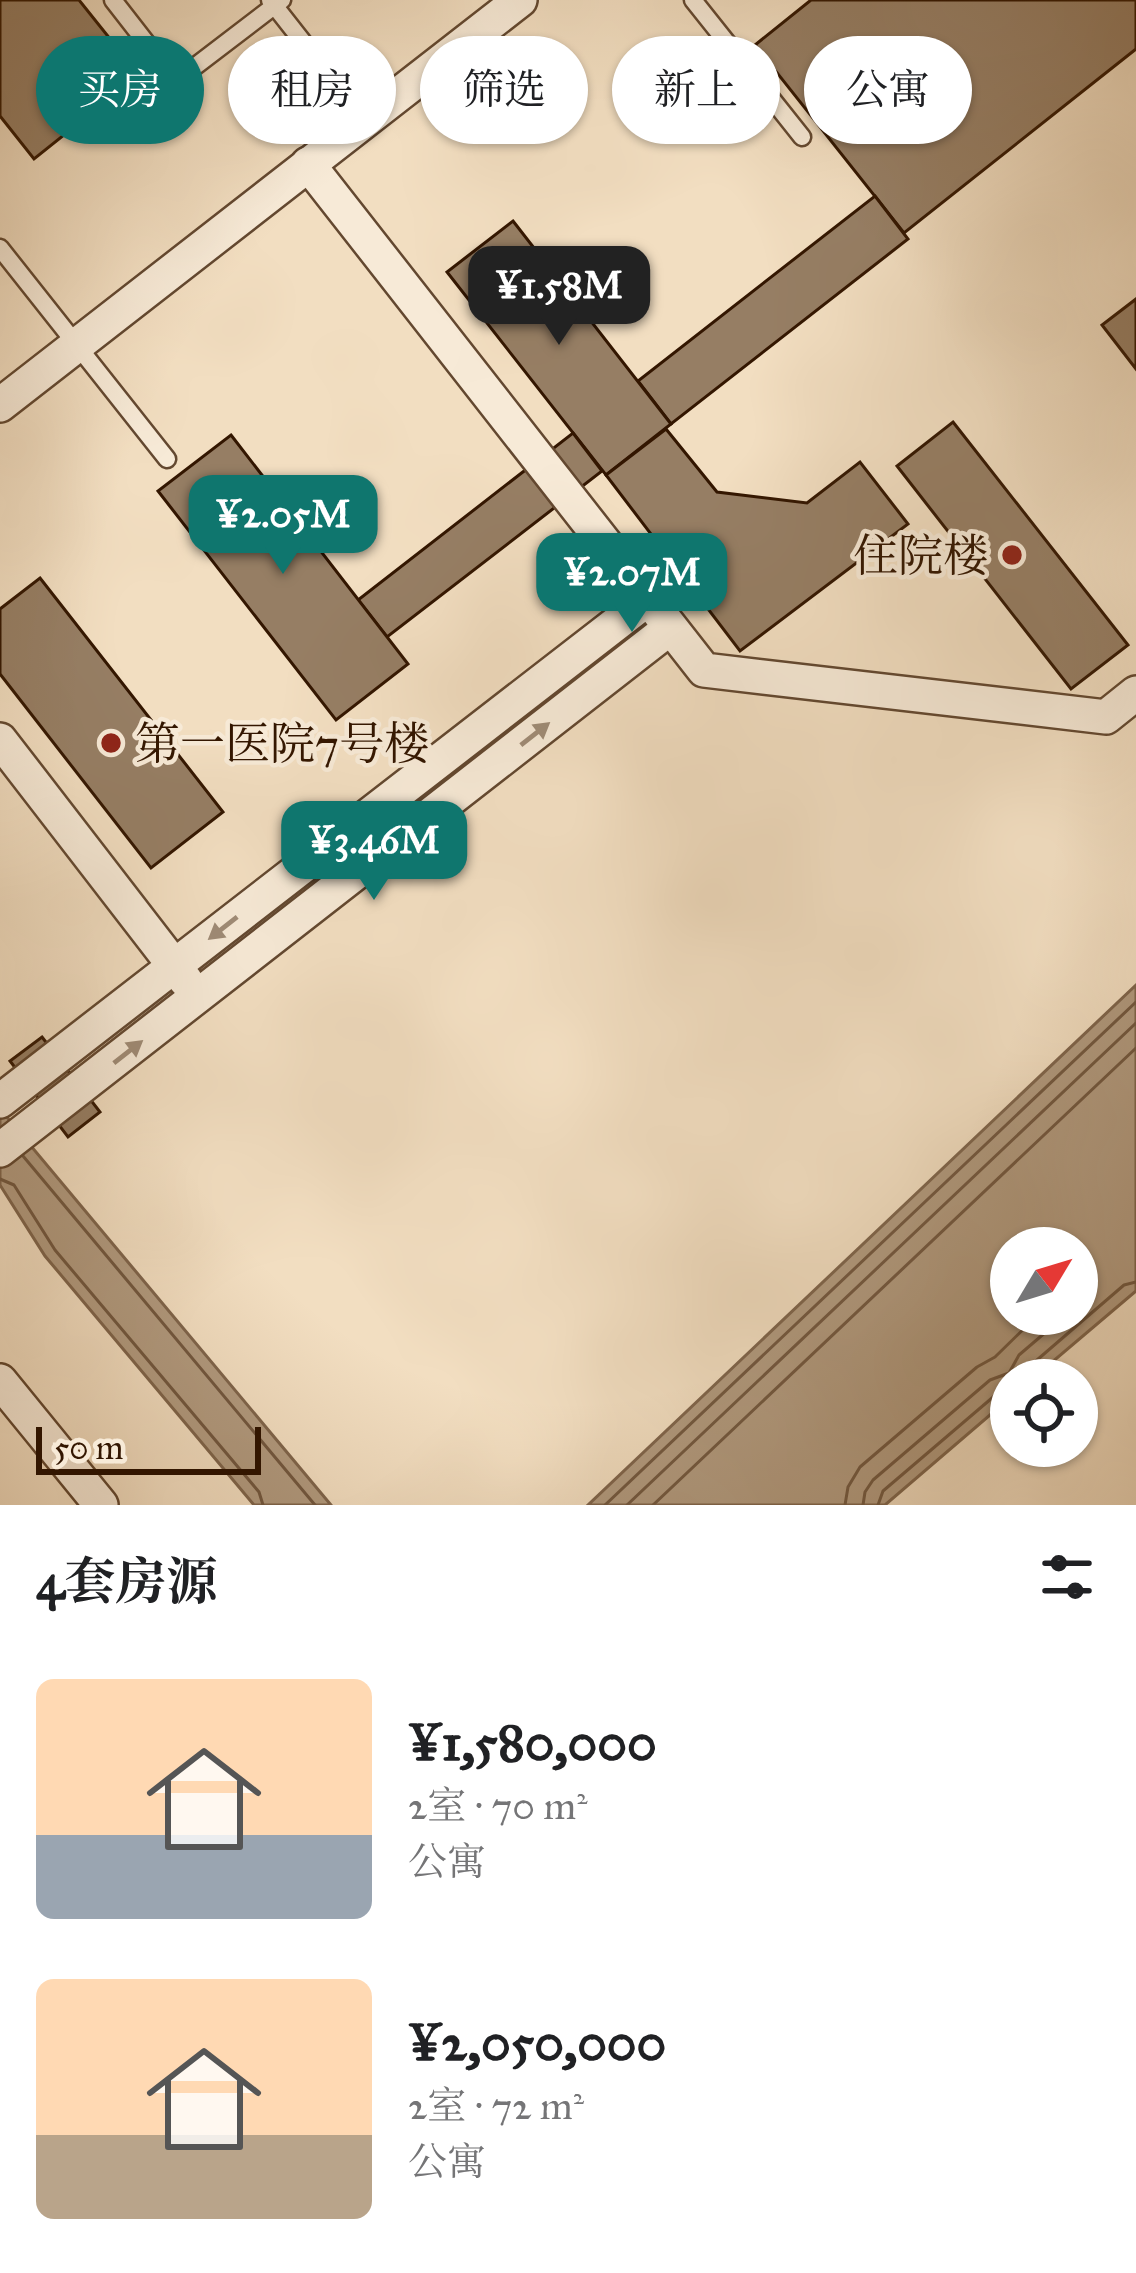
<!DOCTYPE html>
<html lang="zh">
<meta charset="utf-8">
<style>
:root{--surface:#fff;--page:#f6f6f6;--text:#202124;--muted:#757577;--accent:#0f766e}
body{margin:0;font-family:"IM FELL Great Primer","Noto Serif SC",serif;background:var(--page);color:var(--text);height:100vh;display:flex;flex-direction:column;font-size:45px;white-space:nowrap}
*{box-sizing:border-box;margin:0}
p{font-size:39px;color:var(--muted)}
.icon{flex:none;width:66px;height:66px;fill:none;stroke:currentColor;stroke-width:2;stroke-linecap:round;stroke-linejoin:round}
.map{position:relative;height:1505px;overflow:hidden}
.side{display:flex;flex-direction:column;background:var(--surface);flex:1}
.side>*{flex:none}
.guide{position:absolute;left:36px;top:36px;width:1065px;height:108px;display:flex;gap:24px}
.needle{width:78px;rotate:52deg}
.fabs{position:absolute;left:990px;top:1227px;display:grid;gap:24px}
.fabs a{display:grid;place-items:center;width:108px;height:108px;border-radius:50%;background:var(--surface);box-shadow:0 3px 9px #0004;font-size:60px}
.scale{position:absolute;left:36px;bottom:30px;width:225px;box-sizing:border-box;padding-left:12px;border:6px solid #331600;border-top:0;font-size:33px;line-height:42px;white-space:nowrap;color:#331600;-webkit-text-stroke:9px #f7ead7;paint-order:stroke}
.price{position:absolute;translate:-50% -102px;padding:0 27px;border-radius:24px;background:var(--accent);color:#fff;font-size:39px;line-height:78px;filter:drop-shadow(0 3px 6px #0008)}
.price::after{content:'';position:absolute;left:50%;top:72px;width:36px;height:27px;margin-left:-18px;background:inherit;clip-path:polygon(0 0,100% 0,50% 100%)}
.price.active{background:#222;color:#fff}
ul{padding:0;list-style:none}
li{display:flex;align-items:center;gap:36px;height:300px;padding:0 36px}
li span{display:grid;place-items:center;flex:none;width:336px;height:240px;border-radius:18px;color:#555}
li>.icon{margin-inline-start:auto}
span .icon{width:144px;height:144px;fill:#fffc;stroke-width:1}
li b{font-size:51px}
h2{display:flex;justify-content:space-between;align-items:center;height:144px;padding:0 36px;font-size:51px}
.pill{padding:0 42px;border-radius:54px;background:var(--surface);box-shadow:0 3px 9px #0004;font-size:42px;line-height:108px}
.pill.active{background:var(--accent);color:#fff}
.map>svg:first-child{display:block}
.water{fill:#b19a7f;stroke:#7f654c;stroke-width:3;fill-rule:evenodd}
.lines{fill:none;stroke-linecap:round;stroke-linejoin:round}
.shore{stroke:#725840;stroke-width:3}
.building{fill:#967e64;stroke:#331600;stroke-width:3}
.lane-casing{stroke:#634830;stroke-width:21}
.street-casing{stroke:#634830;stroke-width:38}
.lane{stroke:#f7ead7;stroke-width:16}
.street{stroke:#f7ead7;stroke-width:33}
.oneway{fill:#9f8b76}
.poi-dot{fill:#8f2418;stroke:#f7ead7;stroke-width:4.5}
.labels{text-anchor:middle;stroke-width:9;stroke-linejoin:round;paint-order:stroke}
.poi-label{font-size:45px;fill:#331600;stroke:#f7ead7;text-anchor:end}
</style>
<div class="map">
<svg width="1136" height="1505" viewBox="0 0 1136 1505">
<rect width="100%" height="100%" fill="#f2dec1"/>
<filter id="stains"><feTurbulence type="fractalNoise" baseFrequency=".00167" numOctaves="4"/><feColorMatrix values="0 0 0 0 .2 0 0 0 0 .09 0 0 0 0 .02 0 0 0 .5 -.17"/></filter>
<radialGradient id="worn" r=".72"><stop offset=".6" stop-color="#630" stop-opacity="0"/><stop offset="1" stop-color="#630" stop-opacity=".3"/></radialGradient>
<g class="water">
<path d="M1136,985V1291L1031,1380H1011V1397L885,1505H588ZM1011,1248H1077V1314H1011Z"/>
<path d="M0,1109L331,1505H254L45,1256L0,1185Z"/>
</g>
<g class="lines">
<g class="shore">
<path d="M23,1156L315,1505"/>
<path d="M0,1179L14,1185L55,1250L259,1492L263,1505"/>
<path d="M1025,1380L1030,1366L1124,1285L1136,1282"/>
<path d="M605,1505L1136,1002"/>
<path d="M627,1505L1136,1023"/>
<path d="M653,1505L1136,1048"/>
<path d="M845,1505L848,1487L860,1467L977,1367L995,1357L1039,1314"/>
<path d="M863,1505L865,1492L873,1480L990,1380L1009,1373L1019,1355L1067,1314"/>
<path d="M878,1505L883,1491L999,1392L1011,1389"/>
</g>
</g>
<g class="building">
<path d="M0,0H79L139,75L34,159L0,116Z"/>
<path d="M811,0H1136V49L904,233L755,45Z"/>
<path d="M875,196L908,239L671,424L638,381Z"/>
<path d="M513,221L671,424L606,475L447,272Z"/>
<path d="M1136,299V369L1102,325Z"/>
<path d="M953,422L1128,645L1071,689L897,466Z"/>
<path d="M666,429L717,492L807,503L860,462L908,524L740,651L606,475Z"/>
<path d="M573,433L602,471L387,637L358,600Z"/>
<path d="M231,435L408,664L336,720L158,491Z"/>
<path d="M40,578L223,812L151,868L0,674V609Z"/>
<path d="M42,1037L100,1112L68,1137L10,1061Z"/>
</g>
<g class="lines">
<g class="lane-casing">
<g id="lane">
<path d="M113,0L176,81L282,0"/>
<path d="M270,0L365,121"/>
<path d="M693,0L802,137"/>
<path d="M0,248L167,459"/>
</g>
</g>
<g class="street-casing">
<g id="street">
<path d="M308,164L704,670L1106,717L1136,693"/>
<path d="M0,405L520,0"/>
<path d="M0,740L186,981"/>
<path d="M0,1101L648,599"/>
<path d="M0,1150L670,628"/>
<path d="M0,1381L101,1505"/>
</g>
</g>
<use href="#lane" class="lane"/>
<use href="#street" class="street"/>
</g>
<defs><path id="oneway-solid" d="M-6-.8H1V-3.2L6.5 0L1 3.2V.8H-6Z" transform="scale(3)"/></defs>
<g class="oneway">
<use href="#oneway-solid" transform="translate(535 734) rotate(-38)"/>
<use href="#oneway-solid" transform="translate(223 928) rotate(142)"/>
<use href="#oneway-solid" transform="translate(128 1052) rotate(-38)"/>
</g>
<g class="poi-dot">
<circle cx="1012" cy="555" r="12"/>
<circle cx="111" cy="743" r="12"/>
</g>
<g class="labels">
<g class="poi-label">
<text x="988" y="571">住院楼</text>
<text x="135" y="759" text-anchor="start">第一医院7号楼</text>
</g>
</g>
<rect width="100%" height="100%" filter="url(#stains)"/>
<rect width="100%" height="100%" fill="url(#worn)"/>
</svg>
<div class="fabs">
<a><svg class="needle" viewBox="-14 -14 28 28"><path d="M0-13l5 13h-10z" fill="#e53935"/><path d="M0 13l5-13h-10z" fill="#757577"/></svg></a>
<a><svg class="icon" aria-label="locate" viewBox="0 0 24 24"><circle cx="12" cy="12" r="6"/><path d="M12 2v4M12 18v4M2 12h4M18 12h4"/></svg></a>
</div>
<div class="scale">50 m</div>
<b class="price active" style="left:559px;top:348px">¥1.58M</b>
<b class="price" style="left:283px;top:577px">¥2.05M</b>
<b class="price" style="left:632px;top:635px">¥2.07M</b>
<b class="price" style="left:374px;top:903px">¥3.46M</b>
<div class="guide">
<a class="pill active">买房</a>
<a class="pill">租房</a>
<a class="pill">筛选</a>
<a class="pill">新上</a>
<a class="pill">公寓</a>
</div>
</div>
<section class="side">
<h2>4套房源<svg class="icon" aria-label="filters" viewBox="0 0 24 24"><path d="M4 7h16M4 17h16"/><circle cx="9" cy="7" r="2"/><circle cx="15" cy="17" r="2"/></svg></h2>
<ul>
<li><span style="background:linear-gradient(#ffd9b3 65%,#9aa5b1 0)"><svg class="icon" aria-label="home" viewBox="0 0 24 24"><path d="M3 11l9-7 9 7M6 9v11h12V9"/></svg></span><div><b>¥1,580,000</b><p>2室 · 70 m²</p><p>公寓</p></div></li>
<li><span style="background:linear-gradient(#ffd9b3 65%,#b9a48a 0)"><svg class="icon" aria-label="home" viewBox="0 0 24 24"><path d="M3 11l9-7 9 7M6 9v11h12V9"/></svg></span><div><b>¥2,050,000</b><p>2室 · 72 m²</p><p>公寓</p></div></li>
</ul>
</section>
